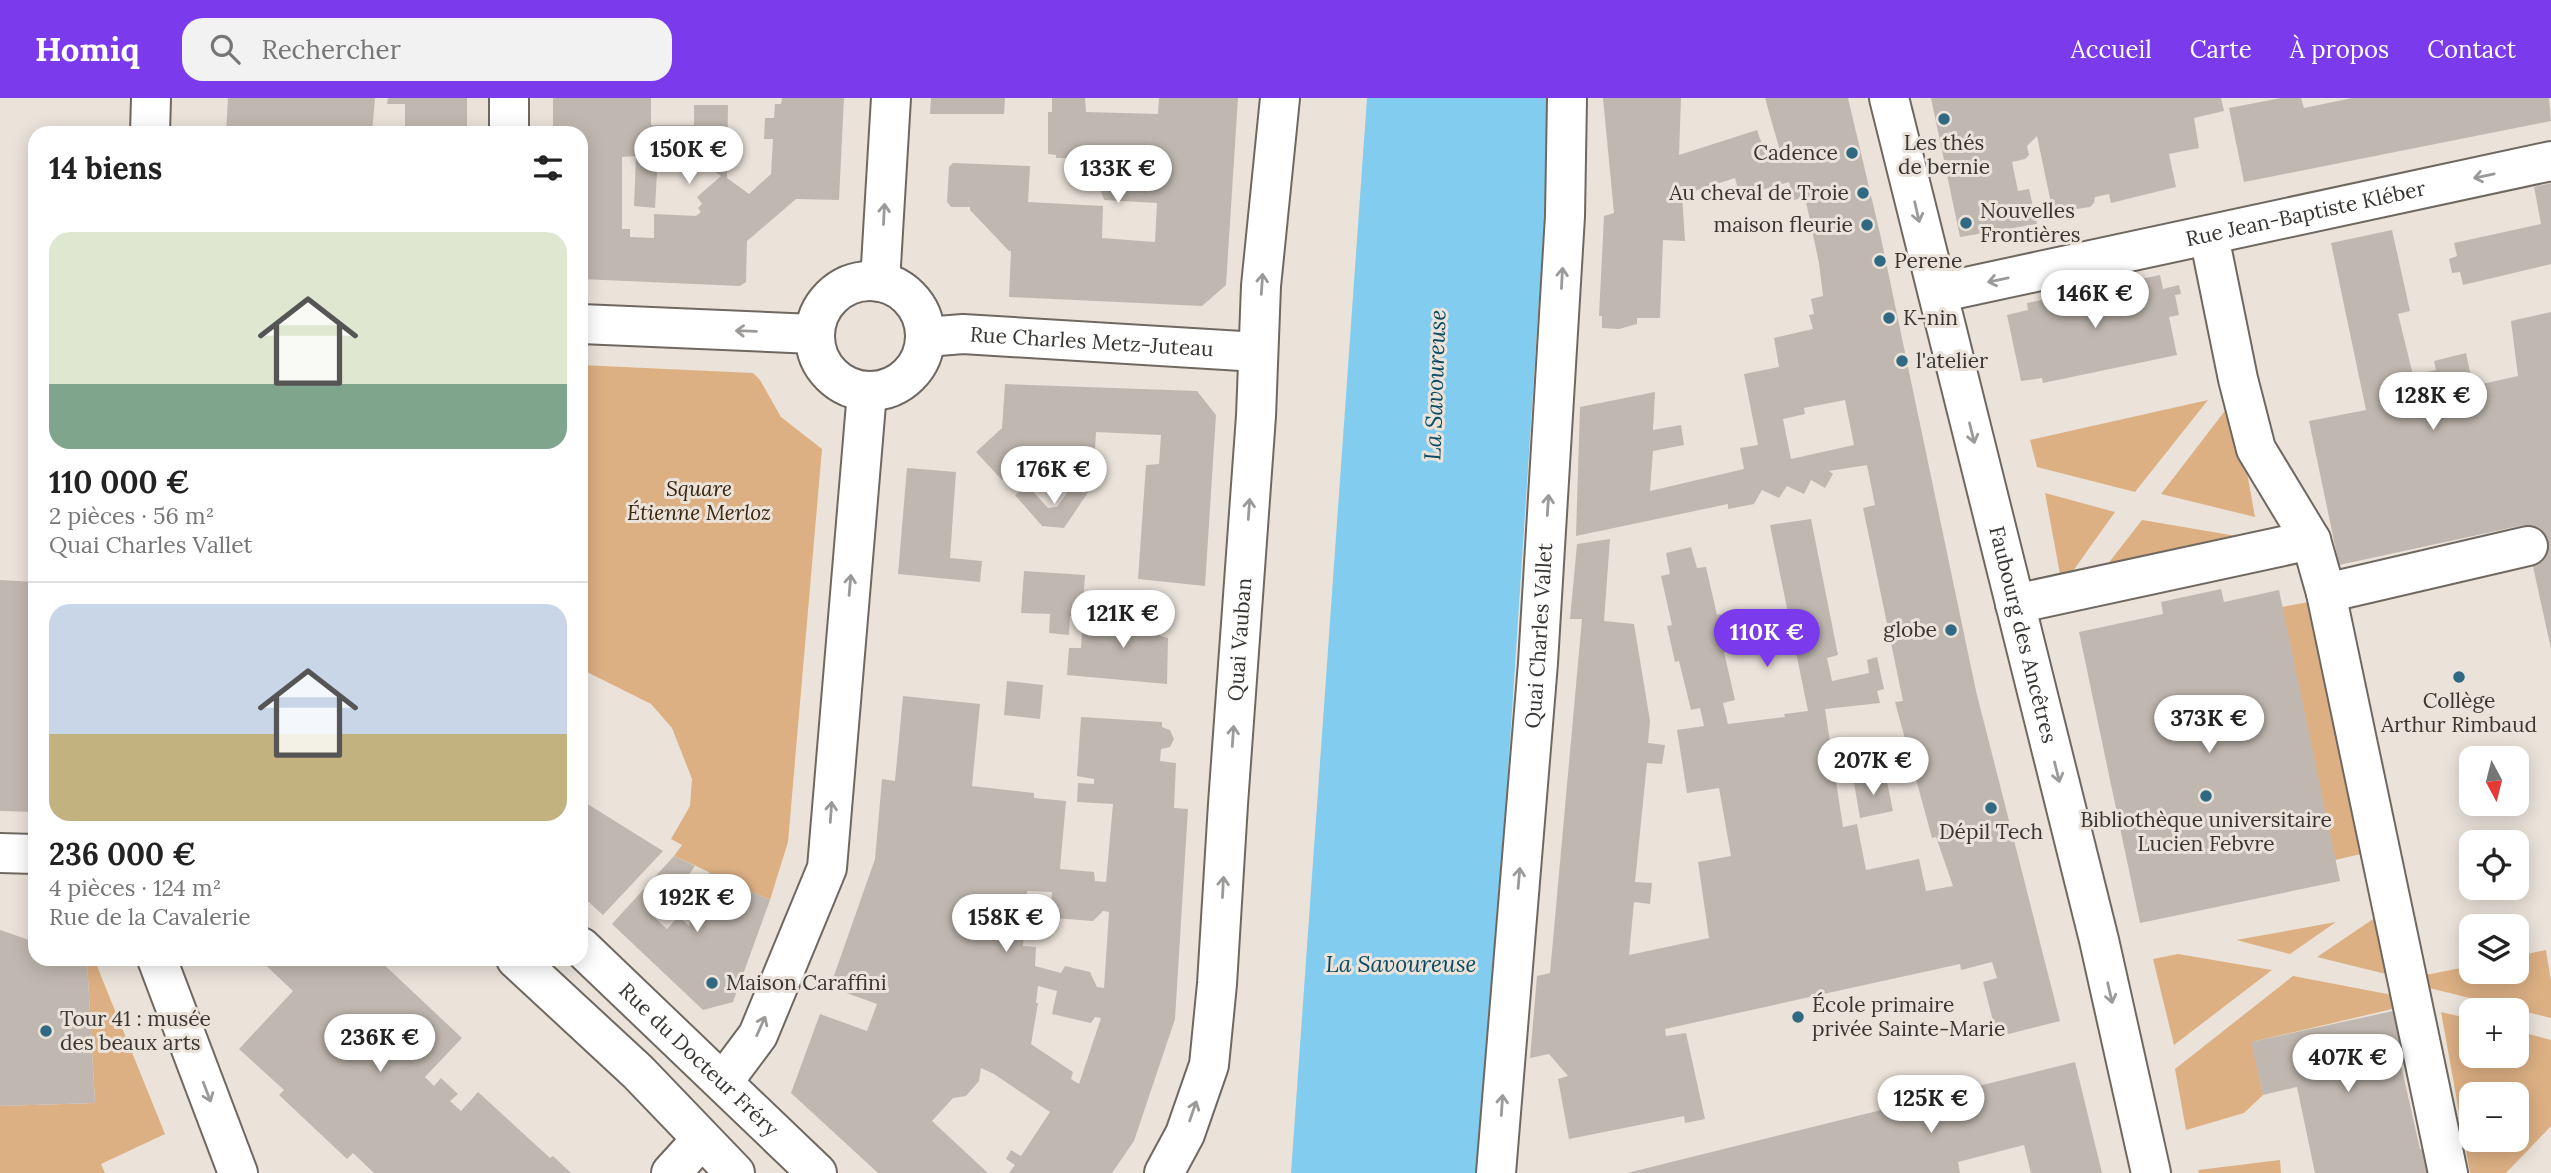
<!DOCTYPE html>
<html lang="fr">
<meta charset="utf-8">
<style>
:root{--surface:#fff;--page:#f2f2f2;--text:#222;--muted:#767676;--line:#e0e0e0;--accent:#7c3aed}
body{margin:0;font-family:Lora,serif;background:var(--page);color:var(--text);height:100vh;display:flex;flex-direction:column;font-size:26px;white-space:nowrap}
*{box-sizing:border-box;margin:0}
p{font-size:23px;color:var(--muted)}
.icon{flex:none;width:38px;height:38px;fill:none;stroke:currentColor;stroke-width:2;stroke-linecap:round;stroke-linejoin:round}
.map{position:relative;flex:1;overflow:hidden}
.sheet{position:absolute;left:28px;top:28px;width:560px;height:840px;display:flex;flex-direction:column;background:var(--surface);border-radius:21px;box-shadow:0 4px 18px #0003}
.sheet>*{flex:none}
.needle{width:46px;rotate:173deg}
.tools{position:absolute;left:2459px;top:648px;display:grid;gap:14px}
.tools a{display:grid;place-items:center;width:70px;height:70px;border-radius:14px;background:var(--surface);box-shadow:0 4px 18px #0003;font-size:35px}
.price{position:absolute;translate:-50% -60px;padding:0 16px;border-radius:24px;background:#fff;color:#222;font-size:23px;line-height:46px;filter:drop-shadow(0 2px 4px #0008)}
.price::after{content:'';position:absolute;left:50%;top:42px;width:21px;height:16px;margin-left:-10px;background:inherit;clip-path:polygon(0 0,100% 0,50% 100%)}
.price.on{background:var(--accent);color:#fff}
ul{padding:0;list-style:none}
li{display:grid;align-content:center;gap:14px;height:371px;padding:0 21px}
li+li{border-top:2px solid var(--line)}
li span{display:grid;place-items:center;height:217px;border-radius:21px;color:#555}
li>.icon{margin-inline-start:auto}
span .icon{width:126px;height:126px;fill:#fffc;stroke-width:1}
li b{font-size:30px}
h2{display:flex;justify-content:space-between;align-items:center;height:84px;padding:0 21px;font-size:30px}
header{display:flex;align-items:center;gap:42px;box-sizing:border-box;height:98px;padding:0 35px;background:var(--accent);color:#fff}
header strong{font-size:33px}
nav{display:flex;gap:38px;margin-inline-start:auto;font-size:24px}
.search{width:490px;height:63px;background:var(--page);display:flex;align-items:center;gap:18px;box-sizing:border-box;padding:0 24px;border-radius:21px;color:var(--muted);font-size:26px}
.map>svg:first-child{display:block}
.green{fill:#ddb084;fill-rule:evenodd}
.water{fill:#82cdef}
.building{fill:#c0b8b0;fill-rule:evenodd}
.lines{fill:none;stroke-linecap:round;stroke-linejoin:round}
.street-casing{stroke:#6f6861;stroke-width:42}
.secondary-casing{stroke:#6f6861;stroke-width:42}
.street{stroke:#fff;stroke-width:38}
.secondary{stroke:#fff;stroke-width:38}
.oneway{stroke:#9c9a98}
.poi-dot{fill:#2f6982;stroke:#ebe3da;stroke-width:2.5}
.labels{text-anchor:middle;stroke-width:6;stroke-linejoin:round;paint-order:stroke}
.poi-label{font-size:21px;fill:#393632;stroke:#ebe3da;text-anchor:start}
.street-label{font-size:21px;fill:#393632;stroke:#ebe3da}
.park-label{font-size:21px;font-style:italic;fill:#3a250e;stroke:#ebe3da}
.water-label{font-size:23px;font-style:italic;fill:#0b4b62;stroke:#ebe3da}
</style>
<header>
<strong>Homiq</strong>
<div class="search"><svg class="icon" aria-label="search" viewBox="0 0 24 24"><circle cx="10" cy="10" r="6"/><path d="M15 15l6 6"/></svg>Rechercher</div>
<nav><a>Accueil</a><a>Carte</a><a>À propos</a><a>Contact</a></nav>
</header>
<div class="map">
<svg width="2551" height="1075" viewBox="0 0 2551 1075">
<rect width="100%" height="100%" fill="#ebe3da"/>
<g class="green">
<path d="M581,267L753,275L760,282L781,319L822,351L788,744L770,802L674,758L682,747L671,741L690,708L692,681L672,630L651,606L581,571Z"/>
<path d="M2234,301L2255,419L2161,396Z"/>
<path d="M2208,302L2135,394L2037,369L2030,342Z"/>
<path d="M2045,395L2115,414L2063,487H2062Z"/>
<path d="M2142,422L2260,442L2100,476Z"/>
<path d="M2319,502L2370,754L2335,762L2282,509Z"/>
<path d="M2385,813L2398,879L2317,859Z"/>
<path d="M2336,824L2290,856L2236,842Z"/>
<path d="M2546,852L2551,883V920L2417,887L2415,879L2471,868V873H2516L2517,858Z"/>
<path d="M2178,856L2272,872L2174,947L2153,861Z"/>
<path d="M87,861L97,868L165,1036L101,1066L105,1075H0V1008L95,1005Z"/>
<path d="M2293,878L2403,899L2405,908L2252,944L2263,997L2244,1015L2186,1032L2175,971Z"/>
<path d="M2441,914L2471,921V957H2516L2517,933L2551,942V1028L2506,1075H2470ZM2471,996H2516V1041H2471Z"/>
<path d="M2280,1062L2281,1075H2199L2198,1072Z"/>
</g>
<path class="water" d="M1367,0H1547L1545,111L1494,888L1477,1075H1291Z"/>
<g class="building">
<path d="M228,0H375L372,35H226Z"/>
<path d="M388,0H467V35H405V6H387Z"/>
<path d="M553,0H651V27H694V7H728L727,80L749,96L771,76L773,41H764L765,20H774L775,6H781L782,0H844L839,102L796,101L747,143L746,184L740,188L581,181V35H553ZM636,58L634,108L655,110L658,58H693L721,78L697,99L702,106L698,110L701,114L696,118L654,116V140L630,139V131H622V59Z"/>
<path d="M931,0H1005L1004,16H930Z"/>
<path d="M1052,0H1085L1086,14L1158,16L1159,0H1238L1226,187L1202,208L1009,199L1011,153H1009L970,112V109H951L947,104L949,69L953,65L1030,68L1028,104L1103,108L1102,140L1155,144L1157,105L1104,102L1090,60H1056V57L1048,56V14H1052Z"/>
<path d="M1603,0H1681L1679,57L1757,32L1766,58L1780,53L1765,0H1848L1881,140L1976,593L2060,923L1997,939L1983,884L1997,880L1992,864L1961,872L1960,866L1665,931L1666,938L1686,935L1705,1021L1685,1025L1684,1018L1569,1041L1558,981L1568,978L1549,956L1530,960L1537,878L1550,875L1582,521H1570L1577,446L1610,441L1604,523L1634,526L1650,623L1648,645L1665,647L1662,666L1647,665L1635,784L1652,785L1650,806L1634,804L1629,857L1709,840L1698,764L1731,758L1719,690L1687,695L1677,632L1704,628L1700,610L1691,612L1679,563L1675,564L1667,528L1672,527L1661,478L1670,476L1666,455L1691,449L1697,470L1706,469L1717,517L1721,516L1729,552L1724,554L1735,602L1723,605L1728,626L1785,619L1784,616L1808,613L1770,427L1811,421L1838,557L1827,560L1832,583L1869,575L1867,562L1877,559L1884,591L1877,593L1880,605L1825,611L1843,729L1857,726L1866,772L1919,761L1926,793L1953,788L1936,739L1932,740L1895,604L1903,603L1863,410L1875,407L1867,367L1829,373L1833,376L1825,390L1811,382L1804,396L1787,388L1779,400L1762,392L1754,406L1728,411V406L1576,438L1580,309L1655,294L1653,332L1681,327L1684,347L1653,353L1650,393L1744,371L1740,350L1758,347L1744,276L1779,269L1774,240L1813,231L1809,217L1814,216L1811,201L1823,198L1819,165L1805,99L1794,102L1789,84L1740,98L1735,80L1682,97L1685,143L1663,142L1660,220H1637V226L1619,231L1602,230V218H1599L1604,118L1614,115ZM1845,302L1854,347L1791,361L1783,321L1805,316L1804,310Z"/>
<path d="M1931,0H2221L2224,13L2194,20L2199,50L2169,56L2176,89L2111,105L2109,96L2095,99L2094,105L2090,109L2057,114L2056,117L2053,114L2055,112L2052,110L2037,38L2027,48L2029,57L2025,61L2012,64L2018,93L2029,91L2037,126L1960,139Z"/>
<path d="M2281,0H2301L2304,10L2352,0H2549L2551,23L2244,84L2229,10Z"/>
<path d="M2551,85V166L2463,187L2460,174L2452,175L2449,161L2457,158L2454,145L2541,126L2534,89Z"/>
<path d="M2392,132L2410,213L2398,216L2413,277L2436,272L2434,263L2466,255L2473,288L2518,278L2511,223L2551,214V551L2524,427L2339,467L2309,323L2366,312L2331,145Z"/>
<path d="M2160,177L2163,191L2179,187L2181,196L2175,197L2179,217L2169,219L2177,257L2043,285L2042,280L2021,283L2007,217L2028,212L2027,205Z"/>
<path d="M1005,286L1197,293L1216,317L1205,488L1138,481L1146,367L1159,366L1161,337L1096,334L1094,370L1018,368L1002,382L976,354L1002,330Z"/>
<path d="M907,370L956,374L950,460L982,463L980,484L898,476Z"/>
<path d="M1074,385L1093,387L1064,430L1042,428L1015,397L1027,387L1048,410L1057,409Z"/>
<path d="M1024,473L1085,477L1082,519L1070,518L1069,537L1049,535L1050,516L1021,515Z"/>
<path d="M0,482L35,484V714L0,713Z"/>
<path d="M2221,491L2224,504L2279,492L2340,783L2140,825L2079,534L2163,516L2161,504Z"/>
<path d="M1106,514L1162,517L1160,538L1168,540L1167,586L1067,577L1069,550H1081L1082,534L1097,535V529L1105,528Z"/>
<path d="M1007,583L1043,587L1040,621L1004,617Z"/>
<path d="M903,598L980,606L972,688L1034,695V700L1066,703L1060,771L1094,774L1095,783L1106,784L1113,706L1077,704L1078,685L1094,686V681L1077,678L1081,619L1162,624V629L1170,632L1174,641L1170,649L1161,651L1160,663L1176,665L1174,710L1188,711L1175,921L1134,1043L1112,1075H1009L1015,1067L1006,1061L1011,1052L1021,1058L1050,1014L994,976L981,970L979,983L966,998L953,1000L932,1023L988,1075H878L791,995L820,916L867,933L877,906L830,889L875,761L882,681L895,683ZM1027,793L1052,794L1050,817L1053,820L1093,823L1103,813L1109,814L1104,890L1097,889L1090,874L1065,868L1061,875L1035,868L1036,849L1023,848ZM1038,888L1057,893L1052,916L1091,925L1095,919L1101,920L1079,986L1071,981L1073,974L1031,946L1038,905H1036Z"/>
<path d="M1886,679L1893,713L1860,720L1854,685Z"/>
<path d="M581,702L663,753L603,817L581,797Z"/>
<path d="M674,758L695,768L683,785L682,784L652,817L667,831L679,818L689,828L709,774L770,802L733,904L703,912L612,826Z"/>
<path d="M0,832L35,844V861H87L95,1005L0,1008Z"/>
<path d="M259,861H378L462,940L425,979L434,988L441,980L458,996L450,1003L461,1013L478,994L550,1060L553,1058L571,1075H374L353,1055L347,1061L279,997L284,992L239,951L293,893Z"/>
<path d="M2393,913L2404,966L2401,967L2420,1051H2423L2428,1075H2315L2297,989L2263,997L2251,944Z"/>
<path d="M2075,964L2102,1075H2031L2024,1047L1958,1064L1960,1075H1627Z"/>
</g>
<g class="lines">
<g class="street-casing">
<g id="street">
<path d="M509,0V35"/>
<path d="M150,35L151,0"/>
<path d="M2209,138L2238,281L2256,351L2311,442L2326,495L2528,448"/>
<circle cx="870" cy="238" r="55"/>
<path d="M880,184L891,0"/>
<path id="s1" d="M1938,195L2551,63"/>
<path d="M581,226L814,236"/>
<path id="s2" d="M926,239L963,236L1258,254"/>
<path d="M2326,495L2448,1075"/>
<path d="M2015,506L2311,442"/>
<path d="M0,755L35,756"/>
<path id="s3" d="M581,849L817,1075"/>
<path d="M157,861L238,1075"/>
<path d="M516,861L638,974L735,1075"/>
<path d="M723,984L758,937L827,770L867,294"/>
<path d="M671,1075L701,1042"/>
<path id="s4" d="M1164,1075L1185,1036L1209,967L1217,886L1228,706L1256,318L1261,188L1280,0"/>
<path id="s5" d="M1496,1075L1538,565L1565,118L1567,0"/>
</g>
</g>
<g class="secondary-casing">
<g id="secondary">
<path id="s6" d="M1889,0L2099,842L2151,1075"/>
</g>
</g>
<use href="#street" class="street"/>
<use href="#secondary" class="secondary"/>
</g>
<defs><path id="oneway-shaft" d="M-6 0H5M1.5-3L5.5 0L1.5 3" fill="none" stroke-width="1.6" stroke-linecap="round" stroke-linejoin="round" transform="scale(1.75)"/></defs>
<g class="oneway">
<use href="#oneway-shaft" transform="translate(2484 78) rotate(168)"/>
<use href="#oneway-shaft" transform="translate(1917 114) rotate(77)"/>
<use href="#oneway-shaft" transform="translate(884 116) rotate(-87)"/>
<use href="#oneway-shaft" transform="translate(1562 180) rotate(-87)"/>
<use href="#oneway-shaft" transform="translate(1998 182) rotate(168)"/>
<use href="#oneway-shaft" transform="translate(1262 186) rotate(-86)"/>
<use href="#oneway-shaft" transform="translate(746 233) rotate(-178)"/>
<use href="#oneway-shaft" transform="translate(1972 335) rotate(76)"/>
<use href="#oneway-shaft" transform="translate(1548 407) rotate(-86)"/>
<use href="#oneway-shaft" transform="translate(1249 411) rotate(-86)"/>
<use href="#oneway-shaft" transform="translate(850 487) rotate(-85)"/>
<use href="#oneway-shaft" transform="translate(1233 638) rotate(-86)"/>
<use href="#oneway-shaft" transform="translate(2057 674) rotate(76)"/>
<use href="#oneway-shaft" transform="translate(831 714) rotate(-86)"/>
<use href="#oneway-shaft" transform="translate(1519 780) rotate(-85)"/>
<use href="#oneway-shaft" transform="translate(1223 789) rotate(-87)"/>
<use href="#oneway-shaft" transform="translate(2110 895) rotate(77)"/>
<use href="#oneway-shaft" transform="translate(761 928) rotate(-66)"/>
<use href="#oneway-shaft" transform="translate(207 994) rotate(69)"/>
<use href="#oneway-shaft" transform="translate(1502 1007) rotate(-86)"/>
<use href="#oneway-shaft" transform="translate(1193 1013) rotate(-71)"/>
</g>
<g class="poi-dot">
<circle cx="1944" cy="21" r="7"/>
<circle cx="1852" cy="55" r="7"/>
<circle cx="1863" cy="95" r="7"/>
<circle cx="1966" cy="125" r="7"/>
<circle cx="1867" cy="127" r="7"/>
<circle cx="1880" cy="163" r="7"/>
<circle cx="1889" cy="220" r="7"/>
<circle cx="1902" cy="263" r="7"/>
<circle cx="1951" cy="532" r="7"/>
<circle cx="2459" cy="579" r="7"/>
<circle cx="2206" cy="698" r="7"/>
<circle cx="1991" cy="710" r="7"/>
<circle cx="712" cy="885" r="7"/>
<circle cx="1798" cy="919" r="7"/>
<circle cx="46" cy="933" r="7"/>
</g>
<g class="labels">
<g class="poi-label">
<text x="1944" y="52" text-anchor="middle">Les thés<tspan x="1944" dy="24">de bernie</tspan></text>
<text x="1838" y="62" text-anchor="end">Cadence</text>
<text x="1849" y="102" text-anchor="end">Au cheval de Troie</text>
<text x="1980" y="120">Nouvelles<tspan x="1980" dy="24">Frontières</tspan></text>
<text x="1853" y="134" text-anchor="end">maison fleurie</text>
<text x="1894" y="170">Perene</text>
<text x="1903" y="227">K-nin</text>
<text x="1916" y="270">l'atelier</text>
<text x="1937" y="539" text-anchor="end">globe</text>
<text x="2459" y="610" text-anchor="middle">Collège<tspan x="2459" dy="24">Arthur Rimbaud</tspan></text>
<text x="2206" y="729" text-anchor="middle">Bibliothèque universitaire<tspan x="2206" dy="24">Lucien Febvre</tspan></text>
<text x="1991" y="741" text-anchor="middle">Dépil Tech</text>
<text x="726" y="892">Maison Caraffini</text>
<text x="1812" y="914">École primaire<tspan x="1812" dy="24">privée Sainte-Marie</tspan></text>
<text x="60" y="928">Tour 41 : musée<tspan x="60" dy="24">des beaux arts</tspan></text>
</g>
<g class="street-label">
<text dy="7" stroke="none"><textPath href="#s1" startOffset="376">Rue Jean-Baptiste Kléber</textPath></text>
<text dy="7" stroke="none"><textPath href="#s2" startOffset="166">Rue Charles Metz-Juteau</textPath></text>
<text dy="7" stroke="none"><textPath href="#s6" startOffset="553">Faubourg des Ancêtres</textPath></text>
<text dy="7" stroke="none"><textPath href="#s5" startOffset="539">Quai Charles Vallet</textPath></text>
<text dy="7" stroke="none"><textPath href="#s4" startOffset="544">Quai Vauban</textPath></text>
<text dy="7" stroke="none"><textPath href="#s3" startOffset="163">Rue du Docteur Fréry</textPath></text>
</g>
<g class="park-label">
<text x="699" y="398">Square<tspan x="699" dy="24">Étienne Merloz</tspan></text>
</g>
<g class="water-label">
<text transform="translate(1435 287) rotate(-88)" y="8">La Savoureuse</text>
<text x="1401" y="874">La Savoureuse</text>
</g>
</g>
</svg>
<div class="tools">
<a><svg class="needle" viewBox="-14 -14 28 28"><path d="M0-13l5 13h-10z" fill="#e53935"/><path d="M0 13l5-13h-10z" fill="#767676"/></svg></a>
<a><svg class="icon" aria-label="locate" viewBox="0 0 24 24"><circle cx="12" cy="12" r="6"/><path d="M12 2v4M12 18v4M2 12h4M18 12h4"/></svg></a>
<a><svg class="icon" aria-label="layers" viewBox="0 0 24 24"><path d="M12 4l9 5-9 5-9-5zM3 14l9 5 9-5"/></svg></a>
<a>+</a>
<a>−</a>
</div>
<b class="price" style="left:689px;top:88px">150K €</b>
<b class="price" style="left:1118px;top:107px">133K €</b>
<b class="price" style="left:2095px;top:232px">146K €</b>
<b class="price" style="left:2433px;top:334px">128K €</b>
<b class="price" style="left:1054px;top:408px">176K €</b>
<b class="price" style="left:1123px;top:552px">121K €</b>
<b class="price on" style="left:1767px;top:571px">110K €</b>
<b class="price" style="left:2209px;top:657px">373K €</b>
<b class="price" style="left:1873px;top:699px">207K €</b>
<b class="price" style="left:697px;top:836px">192K €</b>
<b class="price" style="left:1006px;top:856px">158K €</b>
<b class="price" style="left:380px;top:976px">236K €</b>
<b class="price" style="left:2348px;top:996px">407K €</b>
<b class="price" style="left:1931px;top:1037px">125K €</b>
<section class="sheet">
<h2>14 biens<svg class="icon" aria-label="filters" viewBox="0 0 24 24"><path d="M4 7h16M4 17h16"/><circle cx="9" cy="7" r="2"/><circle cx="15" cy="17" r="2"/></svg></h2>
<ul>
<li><span style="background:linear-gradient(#dfe7d0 70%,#7fa58c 0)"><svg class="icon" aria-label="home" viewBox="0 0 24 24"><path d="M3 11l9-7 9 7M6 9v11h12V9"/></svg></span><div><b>110 000 €</b><p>2 pièces · 56 m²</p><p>Quai Charles Vallet</p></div></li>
<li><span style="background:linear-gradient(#c9d6e8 60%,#c2b280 0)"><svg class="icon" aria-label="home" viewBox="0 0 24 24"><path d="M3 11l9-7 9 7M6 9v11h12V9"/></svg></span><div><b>236 000 €</b><p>4 pièces · 124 m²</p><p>Rue de la Cavalerie</p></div></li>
</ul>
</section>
</div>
